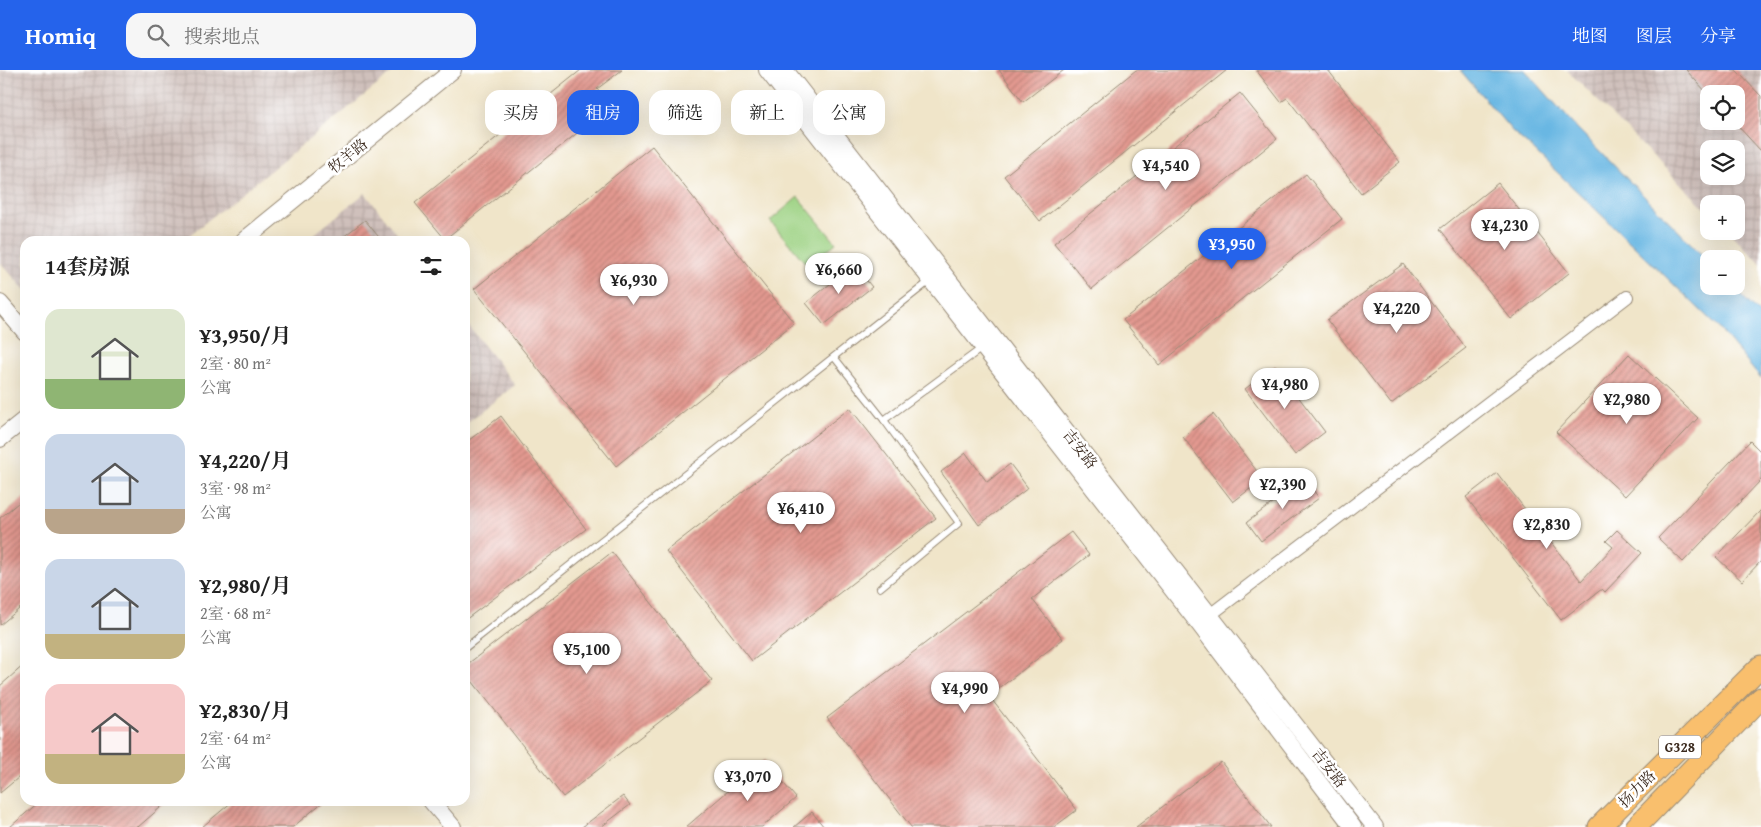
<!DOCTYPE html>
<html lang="zh">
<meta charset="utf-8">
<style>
:root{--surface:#fff;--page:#f6f6f6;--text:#222;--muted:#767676;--accent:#2563eb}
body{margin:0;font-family:"Gentium Book Plus","Noto Serif SC",serif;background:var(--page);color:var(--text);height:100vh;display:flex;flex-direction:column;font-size:19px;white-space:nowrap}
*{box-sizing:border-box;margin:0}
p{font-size:16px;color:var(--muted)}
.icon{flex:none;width:28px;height:28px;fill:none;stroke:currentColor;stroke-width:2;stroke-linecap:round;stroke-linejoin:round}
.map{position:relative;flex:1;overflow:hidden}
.sheet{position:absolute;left:20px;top:166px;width:450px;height:570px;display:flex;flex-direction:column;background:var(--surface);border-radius:15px;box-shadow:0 5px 20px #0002}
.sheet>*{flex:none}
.hud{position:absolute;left:485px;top:20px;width:475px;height:45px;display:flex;gap:10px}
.fabs{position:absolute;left:1700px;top:15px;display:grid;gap:10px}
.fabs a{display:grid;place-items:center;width:45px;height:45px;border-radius:10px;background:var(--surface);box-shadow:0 5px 20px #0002;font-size:25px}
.price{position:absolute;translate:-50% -42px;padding:0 11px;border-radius:18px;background:#fff;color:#222;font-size:16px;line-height:32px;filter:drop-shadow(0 1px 2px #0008)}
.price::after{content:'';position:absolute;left:50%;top:30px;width:15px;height:11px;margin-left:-8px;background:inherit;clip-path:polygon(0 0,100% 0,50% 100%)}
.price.current{background:var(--accent);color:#fff}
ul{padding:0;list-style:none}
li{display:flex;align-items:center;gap:15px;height:125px;padding:0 25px}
li span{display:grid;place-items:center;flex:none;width:140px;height:100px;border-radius:15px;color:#555}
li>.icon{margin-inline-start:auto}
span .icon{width:60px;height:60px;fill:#fffc;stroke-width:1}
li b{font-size:21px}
h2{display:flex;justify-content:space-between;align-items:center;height:60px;padding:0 25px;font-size:21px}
.tag{padding:0 18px;border-radius:15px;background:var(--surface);box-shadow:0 5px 20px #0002;font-size:18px;line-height:45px}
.tag.current{background:var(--accent);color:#fff}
header{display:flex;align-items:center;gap:30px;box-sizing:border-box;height:70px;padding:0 25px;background:var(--accent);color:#fff}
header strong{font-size:24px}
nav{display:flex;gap:28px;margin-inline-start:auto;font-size:18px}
.search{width:350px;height:45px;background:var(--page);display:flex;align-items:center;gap:12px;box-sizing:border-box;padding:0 18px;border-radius:15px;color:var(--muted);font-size:19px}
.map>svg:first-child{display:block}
.industrial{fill:url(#industrial-grid);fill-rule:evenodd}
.pitch{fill:#9dd283;stroke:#6c7e50}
.water{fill:#69b7e3;stroke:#527080}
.building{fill:url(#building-hatch)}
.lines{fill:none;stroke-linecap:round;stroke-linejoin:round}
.service-casing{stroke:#968874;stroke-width:8}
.minor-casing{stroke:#968874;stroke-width:14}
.tertiary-casing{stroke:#968874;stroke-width:18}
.trunk-casing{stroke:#968874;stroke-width:23}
.service{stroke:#fff;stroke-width:6}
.minor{stroke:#fff;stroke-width:12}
.tertiary{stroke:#fff;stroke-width:16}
.trunk{stroke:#f9bf6d;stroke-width:21}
.labels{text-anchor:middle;stroke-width:5;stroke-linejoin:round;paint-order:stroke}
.shield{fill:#fff;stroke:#766a62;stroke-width:1}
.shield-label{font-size:14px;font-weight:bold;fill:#3b2a1e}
.street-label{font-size:15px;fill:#3b2a1e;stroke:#fff}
</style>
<header>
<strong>Homiq</strong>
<div class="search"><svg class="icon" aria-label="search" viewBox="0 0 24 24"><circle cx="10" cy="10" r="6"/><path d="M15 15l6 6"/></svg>搜索地点</div>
<nav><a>地图</a><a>图层</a><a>分享</a></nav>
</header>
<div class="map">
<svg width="1761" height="757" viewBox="0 0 1761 757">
<defs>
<pattern id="industrial-grid" width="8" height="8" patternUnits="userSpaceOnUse" patternTransform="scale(1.25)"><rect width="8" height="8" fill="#cfc0bb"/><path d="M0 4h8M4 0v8" fill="none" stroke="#b3a5a0"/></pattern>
<pattern id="building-hatch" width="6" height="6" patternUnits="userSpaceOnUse" patternTransform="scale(1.25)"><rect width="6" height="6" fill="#e39990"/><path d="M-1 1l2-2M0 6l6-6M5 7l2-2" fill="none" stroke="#b97d75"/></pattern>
</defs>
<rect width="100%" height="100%" fill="#fff"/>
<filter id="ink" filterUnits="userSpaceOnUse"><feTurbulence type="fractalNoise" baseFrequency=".02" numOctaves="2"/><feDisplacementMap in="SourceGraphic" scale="10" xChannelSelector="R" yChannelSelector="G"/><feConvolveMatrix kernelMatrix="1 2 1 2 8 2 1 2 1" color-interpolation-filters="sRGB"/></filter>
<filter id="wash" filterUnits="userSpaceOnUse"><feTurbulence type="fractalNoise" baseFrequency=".0096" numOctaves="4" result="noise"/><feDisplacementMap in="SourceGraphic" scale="20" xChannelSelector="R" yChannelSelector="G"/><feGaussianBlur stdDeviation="1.12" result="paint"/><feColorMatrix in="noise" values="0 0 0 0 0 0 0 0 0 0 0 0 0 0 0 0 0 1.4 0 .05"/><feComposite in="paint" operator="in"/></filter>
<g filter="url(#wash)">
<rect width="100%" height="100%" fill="#f0e5c9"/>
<g class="industrial">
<path d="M0,0H396L182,171H25V220L0,192Z"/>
<path d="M1567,0H1761V194L1728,161H1736V134H1709V142ZM1709,24H1736V51H1709ZM1709,79H1736V106H1709Z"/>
<path d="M365,123L403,171H306Z"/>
<path d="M465,251L515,315L465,354Z"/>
</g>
<path class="pitch" d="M798,127L836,173L808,196L770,151Z"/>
<path class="water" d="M1460,0H1525L1577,58L1709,192V216H1732L1761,245V309L1718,257L1534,80L1513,62Z"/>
<g id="blocks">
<g class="building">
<path d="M581,0H622L597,19L611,36L445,169L415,133Z"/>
<path d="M999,0H1064L1023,32Z"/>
<path d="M1136,0H1227L1040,151L1004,106Z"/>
<path d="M1256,0H1328L1400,92L1361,123L1287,28L1281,32Z"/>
<path d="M1686,0H1736L1761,26V81L1736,54V24H1708Z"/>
<path d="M1240,23L1277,69L1092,219L1054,173Z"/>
<path d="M652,76L794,253L616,396L474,219Z"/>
<path d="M1306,104L1342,149L1159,295L1123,250Z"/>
<path d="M1498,113L1569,203L1511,249L1440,159Z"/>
<path d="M365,150L382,171H338Z"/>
<path d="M1403,194L1466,278L1391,334L1327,250Z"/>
<path d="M854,195L872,217L824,255L806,233Z"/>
<path d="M1629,284L1698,348L1625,426L1556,362Z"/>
<path d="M1275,296L1325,362L1295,385L1245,319Z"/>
<path d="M850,338L936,448L752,591L666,481Z"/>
<path d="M1213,344L1263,409L1233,432L1183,367Z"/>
<path d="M501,346L586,459L465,550V373Z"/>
<path d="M1750,371L1761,382V410L1683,492L1658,468Z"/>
<path d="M966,383L987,412L1010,394L1028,418L979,455L941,402Z"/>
<path d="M1497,403L1581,511L1613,477L1606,471L1617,460L1642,483L1605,522L1602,519L1561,550L1466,427Z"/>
<path d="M1305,409L1319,428L1261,471L1247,452Z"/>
<path d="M25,427V534L0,555V448Z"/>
<path d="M1761,440V491L1742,511L1716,487Z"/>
<path d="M1071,462L1089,485L1032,529L1063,569L989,626L1077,740L1054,757H911L827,648Z"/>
<path d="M612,482L712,611L563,727L465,602V596Z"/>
<path d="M25,594V702L0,723V616Z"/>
<path d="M764,690L796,728L762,757H686Z"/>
<path d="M1221,692L1271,757H1136Z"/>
<path d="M623,726L630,735L601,757H582Z"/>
<path d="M40,731H168L138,757H10Z"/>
<path d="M233,731H324L293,757H202Z"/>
<path d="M812,742L824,757H794Z"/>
</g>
</g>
</g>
<g filter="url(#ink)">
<use href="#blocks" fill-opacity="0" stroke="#968874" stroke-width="1"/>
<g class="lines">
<g class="service-casing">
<g id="service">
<path d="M834,287L884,350L959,453L880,518"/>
<path d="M884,350L982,278"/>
<path d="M465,578L931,210"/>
</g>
</g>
<g class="minor-casing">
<path id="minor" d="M1210,545L1627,227"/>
</g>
<g class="tertiary-casing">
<g id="tertiary">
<path d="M767,0L1199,554L1353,757"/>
<path d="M785,0L1375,757"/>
<path d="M243,171L453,0"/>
<path d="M0,233L25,262"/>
<path d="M0,369L25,349"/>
<path d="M431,731L453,757"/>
</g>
</g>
<g class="trunk-casing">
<g id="trunk">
<path d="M1599,757L1761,596"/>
<path d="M1636,757L1761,628"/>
</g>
</g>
<use href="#service" class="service"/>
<use href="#minor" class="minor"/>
<use href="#tertiary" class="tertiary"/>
<use href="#trunk" class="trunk"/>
</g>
</g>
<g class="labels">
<rect class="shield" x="1659" y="665.5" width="42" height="23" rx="4"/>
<g class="shield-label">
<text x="1680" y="682">G328</text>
</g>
<g class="street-label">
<text transform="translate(348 86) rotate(-39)" y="5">牧羊路</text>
<text transform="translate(1080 379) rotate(52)" y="5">吉安路</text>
<text transform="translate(1329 698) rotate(52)" y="5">吉安路</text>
<text transform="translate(1637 719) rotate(-45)" y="5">扬力路</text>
</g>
</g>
</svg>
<div class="fabs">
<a><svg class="icon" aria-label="locate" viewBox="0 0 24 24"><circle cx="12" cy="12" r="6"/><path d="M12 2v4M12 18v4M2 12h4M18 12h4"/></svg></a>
<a><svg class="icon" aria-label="layers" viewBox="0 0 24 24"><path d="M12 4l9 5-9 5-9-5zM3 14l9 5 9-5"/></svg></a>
<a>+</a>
<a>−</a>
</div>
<b class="price" style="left:1166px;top:121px">¥4,540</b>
<b class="price" style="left:1505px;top:181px">¥4,230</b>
<b class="price current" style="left:1232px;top:200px">¥3,950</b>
<b class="price" style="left:839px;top:225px">¥6,660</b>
<b class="price" style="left:634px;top:236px">¥6,930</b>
<b class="price" style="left:1397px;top:264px">¥4,220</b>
<b class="price" style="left:1285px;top:340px">¥4,980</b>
<b class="price" style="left:1627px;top:355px">¥2,980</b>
<b class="price" style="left:1283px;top:440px">¥2,390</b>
<b class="price" style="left:801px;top:464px">¥6,410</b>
<b class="price" style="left:1547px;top:480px">¥2,830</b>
<b class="price" style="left:587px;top:605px">¥5,100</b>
<b class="price" style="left:965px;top:644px">¥4,990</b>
<b class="price" style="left:748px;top:732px">¥3,070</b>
<div class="hud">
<a class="tag">买房</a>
<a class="tag current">租房</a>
<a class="tag">筛选</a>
<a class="tag">新上</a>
<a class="tag">公寓</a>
</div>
<section class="sheet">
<h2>14套房源<svg class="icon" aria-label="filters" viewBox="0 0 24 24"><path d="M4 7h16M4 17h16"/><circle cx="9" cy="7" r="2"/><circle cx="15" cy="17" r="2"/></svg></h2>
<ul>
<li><span style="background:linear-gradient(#dfe7d0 70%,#8fb573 0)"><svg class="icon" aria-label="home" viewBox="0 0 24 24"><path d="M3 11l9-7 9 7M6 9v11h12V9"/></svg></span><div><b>¥3,950/月</b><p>2室 · 80 m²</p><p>公寓</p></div></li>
<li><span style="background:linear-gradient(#c9d6e8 75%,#b9a48a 0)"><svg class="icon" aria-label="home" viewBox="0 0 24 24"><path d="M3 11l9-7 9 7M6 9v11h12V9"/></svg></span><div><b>¥4,220/月</b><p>3室 · 98 m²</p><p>公寓</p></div></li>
<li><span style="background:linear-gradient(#c9d6e8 75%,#c2b280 0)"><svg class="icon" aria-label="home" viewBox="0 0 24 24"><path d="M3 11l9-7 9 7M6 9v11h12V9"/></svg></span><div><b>¥2,980/月</b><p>2室 · 68 m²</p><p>公寓</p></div></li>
<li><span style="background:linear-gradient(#f6c9c9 70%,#c2b280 0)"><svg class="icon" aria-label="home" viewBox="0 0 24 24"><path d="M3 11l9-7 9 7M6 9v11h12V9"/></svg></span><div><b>¥2,830/月</b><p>2室 · 64 m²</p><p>公寓</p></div></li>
</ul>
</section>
</div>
